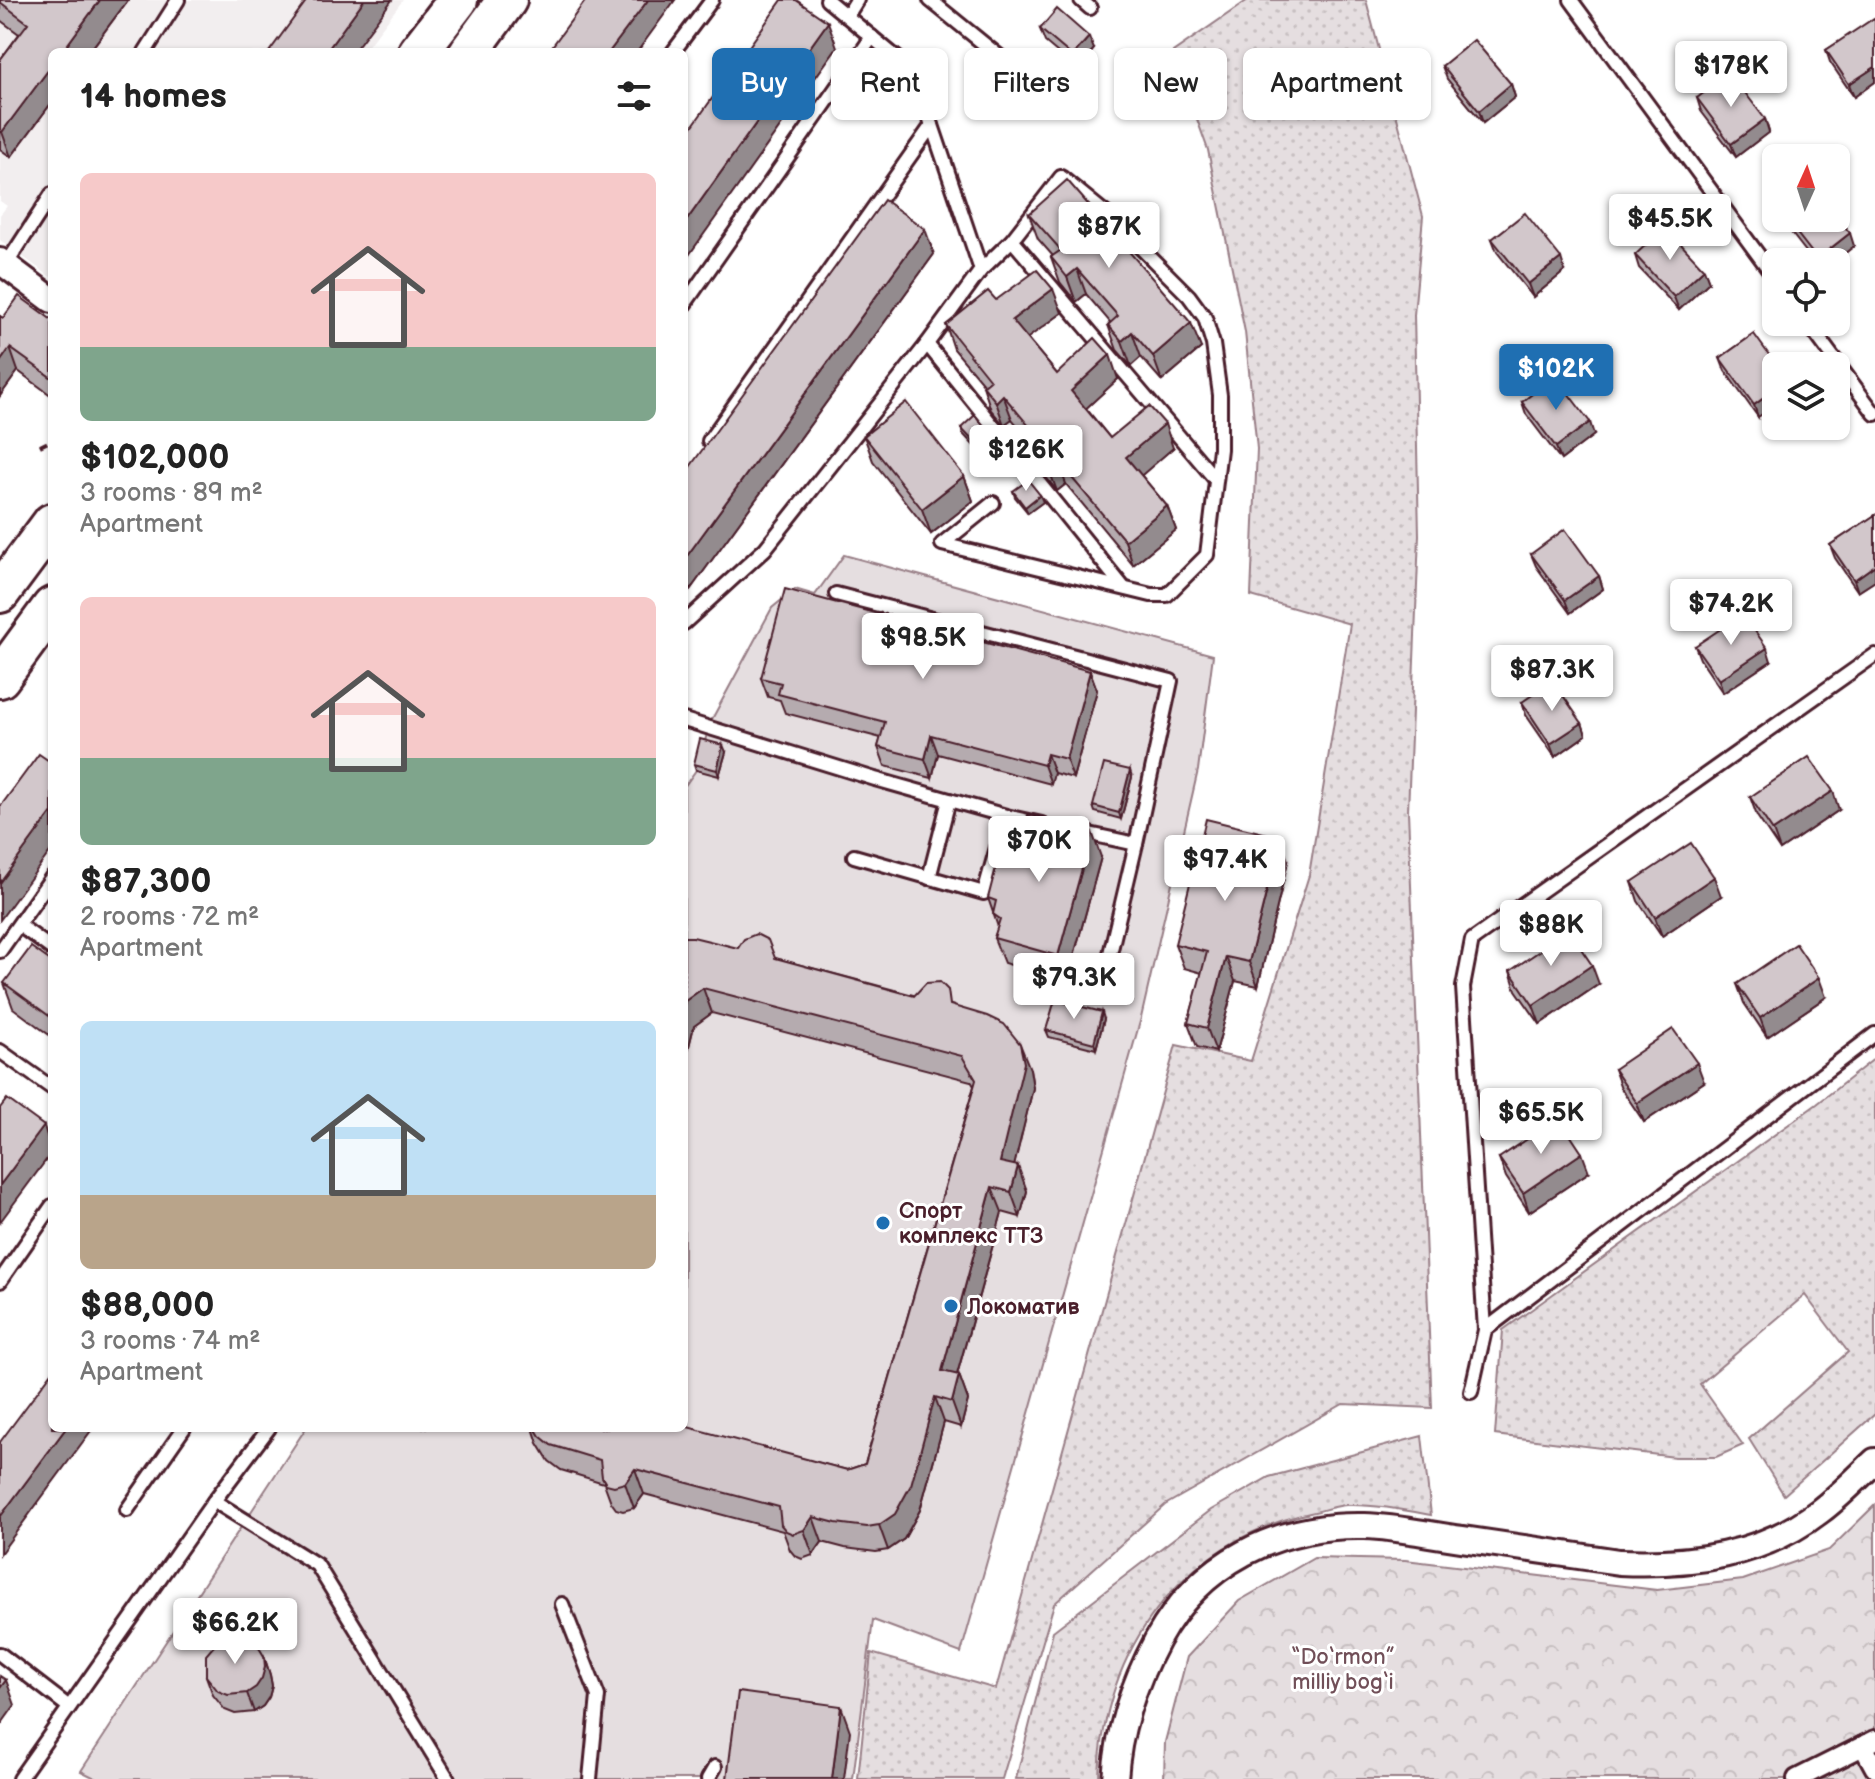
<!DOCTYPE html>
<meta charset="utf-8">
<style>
:root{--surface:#fff;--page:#f6f6f6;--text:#222;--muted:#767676;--accent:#1f6fb2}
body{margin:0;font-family:"Balsamiq Sans",sans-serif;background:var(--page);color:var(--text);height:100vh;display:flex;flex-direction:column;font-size:30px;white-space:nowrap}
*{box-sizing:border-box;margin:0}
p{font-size:26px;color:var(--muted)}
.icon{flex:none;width:44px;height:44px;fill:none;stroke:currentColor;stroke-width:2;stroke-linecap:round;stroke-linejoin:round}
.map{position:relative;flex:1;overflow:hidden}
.panel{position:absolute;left:48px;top:48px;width:640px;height:1384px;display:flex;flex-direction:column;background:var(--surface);border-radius:12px;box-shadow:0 2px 6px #0004}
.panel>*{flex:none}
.top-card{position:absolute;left:712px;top:48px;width:760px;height:72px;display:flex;gap:16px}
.needle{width:52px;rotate:3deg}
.fabs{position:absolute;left:1762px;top:144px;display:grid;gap:16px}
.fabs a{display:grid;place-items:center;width:88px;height:88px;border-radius:12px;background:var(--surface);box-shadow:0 2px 6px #0004;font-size:40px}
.price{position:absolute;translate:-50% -68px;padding:0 18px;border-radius:8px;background:#fff;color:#222;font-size:26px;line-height:52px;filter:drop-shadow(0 2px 4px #0008)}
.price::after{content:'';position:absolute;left:50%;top:48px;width:24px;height:18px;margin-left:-12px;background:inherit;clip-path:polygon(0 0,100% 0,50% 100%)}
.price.current{background:var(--accent);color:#fff}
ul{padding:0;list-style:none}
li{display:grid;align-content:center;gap:16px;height:424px;padding:0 32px}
li span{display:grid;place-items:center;height:248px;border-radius:12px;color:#555}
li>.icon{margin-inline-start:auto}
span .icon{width:144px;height:144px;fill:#fffc;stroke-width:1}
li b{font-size:34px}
h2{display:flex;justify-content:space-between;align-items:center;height:96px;padding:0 32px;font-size:34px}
.pill{padding:0 28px;border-radius:12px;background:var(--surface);box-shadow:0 2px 6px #0004;font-size:28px;line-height:72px}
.pill.current{background:var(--accent);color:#fff}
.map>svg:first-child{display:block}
.built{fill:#f2eeef}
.grass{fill:url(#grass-dots);stroke:#987e86;stroke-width:2}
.forest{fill:url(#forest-crowns);stroke:#987e86;stroke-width:2}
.park{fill:#e5dee0;stroke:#987e86;stroke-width:2}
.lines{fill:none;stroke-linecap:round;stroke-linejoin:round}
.service-casing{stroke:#4a1f2b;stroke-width:18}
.pedestrian-casing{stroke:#4a1f2b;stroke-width:24}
.minor-casing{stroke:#4a1f2b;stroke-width:30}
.primary-casing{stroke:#4a1f2b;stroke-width:44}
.path{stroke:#4a1f2b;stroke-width:4;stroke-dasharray:8 6;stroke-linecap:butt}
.service{stroke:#fff;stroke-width:12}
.pedestrian{stroke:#fff;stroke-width:18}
.minor{stroke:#fff;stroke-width:24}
.primary{stroke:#fff;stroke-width:38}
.wall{fill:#b5abaf;stroke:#4a1f2b;stroke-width:2}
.shaded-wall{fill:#938b8e;stroke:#4a1f2b;stroke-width:2}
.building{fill:#d2c7cb;stroke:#4a1f2b;stroke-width:2}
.poi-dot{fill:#1f6fb2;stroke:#fff;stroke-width:3}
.labels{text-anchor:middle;stroke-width:6;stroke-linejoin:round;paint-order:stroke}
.poi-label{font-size:22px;font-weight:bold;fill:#4a1f2b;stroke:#fff;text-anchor:start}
.park-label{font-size:22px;fill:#714f58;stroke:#fff}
</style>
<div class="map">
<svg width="1875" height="1779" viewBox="0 0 1875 1779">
<defs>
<pattern id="grass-dots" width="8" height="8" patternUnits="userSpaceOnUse" patternTransform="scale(2)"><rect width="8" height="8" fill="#e5dee0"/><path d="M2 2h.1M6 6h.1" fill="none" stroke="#c6bec0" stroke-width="1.8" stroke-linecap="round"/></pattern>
<pattern id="forest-crowns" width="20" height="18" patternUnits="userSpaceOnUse" patternTransform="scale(2)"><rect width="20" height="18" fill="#e5dee0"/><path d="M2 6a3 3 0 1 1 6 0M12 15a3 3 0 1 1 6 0" fill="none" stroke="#c6bec0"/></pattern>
</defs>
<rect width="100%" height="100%" fill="#fff"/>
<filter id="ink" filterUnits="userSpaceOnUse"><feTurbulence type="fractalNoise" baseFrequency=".0125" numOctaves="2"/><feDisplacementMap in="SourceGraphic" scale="16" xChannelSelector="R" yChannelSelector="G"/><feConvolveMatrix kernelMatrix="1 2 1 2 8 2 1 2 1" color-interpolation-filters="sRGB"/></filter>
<g filter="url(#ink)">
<path class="built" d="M0,0H403L363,52H52V278L0,240V215L7,206L0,201Z"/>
<g class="grass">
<path d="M1248,0H1366L1423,216L1414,315L1419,535L1408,811L1432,1408L1343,1404L1165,1505L1054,1604L1002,1779H858L871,1653L996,1689L1176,1045L1251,1061L1309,875L1350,624L1251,596L1257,449L1245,332L1208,150L1173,52Z"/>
<path d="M1875,1058V1414L1784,1495L1749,1439L1848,1352L1805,1295L1700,1384L1743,1445L1716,1457H1675L1495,1435L1503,1330L1817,1104Z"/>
<path d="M1422,1436L1431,1515C1404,1510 1373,1504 1346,1505C1334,1506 1321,1511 1310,1513C1182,1541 1102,1650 1099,1779H1016L1053,1631L1211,1510L1269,1477Z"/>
</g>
<path class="forest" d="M1875,1505V1779H1164L1165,1742L1187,1657L1239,1601L1314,1558L1405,1560L1657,1590L1743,1580L1829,1550Z"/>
<path class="park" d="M844,555L1213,655L1198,770L1141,1018L961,1653L873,1620L853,1779H97L81,1771L306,1428H684V787L696,770L711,721L772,608L795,589L815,595Z"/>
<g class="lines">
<g class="service-casing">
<g id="service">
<path d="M930,0L1037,87"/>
<path d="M1081,0L1090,8"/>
<path d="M1571,0L1776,279"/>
<path d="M847,16L857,0"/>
<path d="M145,52L178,0"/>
<path d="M673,52L712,0"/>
<path d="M1012,240L1216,480"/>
<path d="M4,268L52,194"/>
<path d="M981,270L1012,240L1061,177L1110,217L1189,296L1205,318L1213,344L1220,395V449L1207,555L1167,595H1151L942,544L993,503"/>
<path d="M684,305L872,37"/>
<path d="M1807,322L1875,414"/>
<path d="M927,344L1123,587"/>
<path d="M709,441L932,125"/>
<path d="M836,594L1171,681L1136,844L1080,832"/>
<path d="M684,623L765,549L927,344L981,270L914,72L827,0"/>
<path d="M684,720L875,779L1006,816L984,893L854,856"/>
<path d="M1006,816L1042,824"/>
<path d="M929,878L949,800"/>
<path d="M19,925L52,949"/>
<path d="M0,951L52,877"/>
<path d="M1100,996L1136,844"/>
<path d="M0,1051L52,1088"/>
<path d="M0,1281L52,1206"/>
<path d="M1485,1330L1875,1034"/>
<path d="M1471,1392L1485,1330L1463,987L1472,940L1875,655"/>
<path d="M214,1501L317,1565L448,1779"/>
<path d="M127,1510L184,1428"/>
<path d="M562,1604L598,1696L590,1779"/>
<path d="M0,1654L69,1707"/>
<path d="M19,1779L214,1501L269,1428"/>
<path d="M708,1779L715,1767"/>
</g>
</g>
<g class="pedestrian-casing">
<g id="pedestrian">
<path d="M1863,1746L1875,1768"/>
<path d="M1797,1779L1875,1740"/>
</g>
</g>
<g class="minor-casing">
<g id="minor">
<path d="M0,261L52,300"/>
<path d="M1115,1779C1118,1730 1134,1683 1157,1640C1200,1562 1277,1524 1365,1526C1397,1527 1430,1535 1462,1539C1515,1547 1567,1554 1619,1562C1691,1565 1762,1556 1820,1511C1840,1496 1857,1478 1875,1461"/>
</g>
</g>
<g class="primary-casing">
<g id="primary">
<path d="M418,52L458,0"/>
<path d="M469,52L507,0"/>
<path d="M0,593L52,523"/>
<path d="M0,678L52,607"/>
</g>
</g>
<path class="path" d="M40,446L52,440"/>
<use href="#service" class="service"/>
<use href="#pedestrian" class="pedestrian"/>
<use href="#minor" class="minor"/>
<use href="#primary" class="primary"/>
</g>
<g class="wall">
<path d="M0,0H128L11,157L0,149V60L19,34L0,20Z"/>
<path d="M1875,20V82L1854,97L1830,62L1826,50Z"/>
<path d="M1040,29L1094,49L1077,69L1045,42Z"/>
<path d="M1442,66L1511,84L1515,97L1483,123L1447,79Z"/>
<path d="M1697,98L1765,119L1769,132L1736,157L1701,111Z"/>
<path d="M1029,214L1201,348L1162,381L1141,357L1131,366L1117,350L1108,325L1110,322L1086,294L1076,302L1060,282L1051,257L1053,256L1038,239Z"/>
<path d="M1783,218H1836L1854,246L1834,262H1814L1786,226Z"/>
<path d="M1492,239L1565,271L1533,297L1497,252Z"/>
<path d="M934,254L690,590L684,586V475Z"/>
<path d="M1635,255L1704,269L1709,282L1679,310L1639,268Z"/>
<path d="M996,300L1062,313L1027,338L1057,374L1118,379L1086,408L1110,438L1173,448L1141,475L1167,506L1176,530L1133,565L1066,484L1057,491L1044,475L1036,452L1038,450L1012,419L1004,425L991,410L983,386L984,385L954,349L946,325Z"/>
<path d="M0,316L3,318L52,320V396L18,371L0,396Z"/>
<path d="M1754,334L1758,417L1725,371L1720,358Z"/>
<path d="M1522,402L1594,435L1561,460L1526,414Z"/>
<path d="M961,428L991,437L977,449L963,434Z"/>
<path d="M864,436L964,476L973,501L931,534L873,461Z"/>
<path d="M1013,491L1040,495L1043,502L1028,513L1015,497Z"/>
<path d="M1875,515V581L1858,592L1835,558L1830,545Z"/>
<path d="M1531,554L1599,576L1603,589L1570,613L1536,566Z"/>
<path d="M1695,646L1771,661L1723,693L1700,659Z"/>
<path d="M1090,671L1097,690L1073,778L1054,773L1051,784L938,754L932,778L885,766L878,747L881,738L785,713L780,700L768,697L761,678Z"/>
<path d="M1522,702L1582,723L1586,735L1555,757L1526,715Z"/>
<path d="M726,752L719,776L696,770L694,764Z"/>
<path d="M1132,777L1121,819L1095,812L1093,806Z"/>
<path d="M1750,797L1839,810L1780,850L1757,816Z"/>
<path d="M1008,855L1101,857L1067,981L1004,963L994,938L998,927L988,898Z"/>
<path d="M1288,861L1258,986L1235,981L1216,1052L1197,1047L1188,1023L1202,973L1184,968L1175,944Z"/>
<path d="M1632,882L1721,896L1662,936L1638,901Z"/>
<path d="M684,937L775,958L954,1006L1030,1069L1033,1088L1014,1165L1027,1191L1020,1217L1002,1212L957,1375H959L968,1400L961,1427L944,1422L920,1510L904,1539L888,1550L876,1552L845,1548L822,1542L813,1555L802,1559L795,1556L790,1550L783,1531L644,1494L634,1508L623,1511L616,1509L611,1502L604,1483L561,1470L549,1461L538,1443L533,1428H684L847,1470L865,1464L974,1086L971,1081L712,1013L694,1026L684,1066Z"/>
<path d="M52,962V1037L13,1008L4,983Z"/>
<path d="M1510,971L1599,984L1540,1024L1516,990Z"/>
<path d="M1737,984L1826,997L1767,1037L1744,1003Z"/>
<path d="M1104,1019L1096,1049L1049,1037L1046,1030Z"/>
<path d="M1614,1069L1704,1082L1644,1122L1621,1088Z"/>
<path d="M1499,1158L1589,1172L1529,1212L1506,1177Z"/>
<path d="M264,1656L270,1675L272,1686L269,1697L263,1706L254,1712L235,1714L225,1710L213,1695L206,1676Z"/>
</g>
<g class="shaded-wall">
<path d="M100,0H128L89,52H62Z"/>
<path d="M364,0H392L353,52H326Z"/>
<path d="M648,0H675L637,52H609Z"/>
<path d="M828,22L837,47L684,262V224Z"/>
<path d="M1089,37L1094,49L1077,69L1072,56Z"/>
<path d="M52,65V102L11,157L2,132Z"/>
<path d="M1875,67V82L1854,97L1849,84Z"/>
<path d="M1511,84L1515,97L1483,123L1479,111Z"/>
<path d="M1765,119L1769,132L1736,157L1731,144Z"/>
<path d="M925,229L934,254L690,590L684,574V560Z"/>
<path d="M1850,233L1854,246L1834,262H1818L1817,259Z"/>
<path d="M1561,258L1565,271L1533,297L1528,284Z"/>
<path d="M1077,269L1086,294L1076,302L1067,277Z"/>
<path d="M1704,269L1709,282L1679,310L1674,297Z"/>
<path d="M1053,289L1062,313L1021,343L1012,320Z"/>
<path d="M1191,323L1201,348L1162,381L1153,356Z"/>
<path d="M1132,332L1141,357L1131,366L1122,341Z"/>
<path d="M10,348L18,371L0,396V362Z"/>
<path d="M1110,355L1118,379L1080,414L1071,391Z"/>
<path d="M1776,389V405L1758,417L1754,405Z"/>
<path d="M1003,395L1012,419L1004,425L996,402Z"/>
<path d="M1590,422L1594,435L1561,460L1556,447Z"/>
<path d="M1165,424L1173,448L1135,481L1126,457Z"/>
<path d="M988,431L991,437L977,449L975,443Z"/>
<path d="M1057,460L1066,484L1057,491L1048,467Z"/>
<path d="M964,476L973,501L931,534L922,509Z"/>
<path d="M1040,495L1043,502L1028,513L1025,507Z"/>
<path d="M1167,506L1176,530L1133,565L1125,541Z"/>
<path d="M1875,565V581L1858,592L1854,580Z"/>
<path d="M1599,576L1603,589L1570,613L1565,600Z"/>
<path d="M1767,648L1771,661L1723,693L1719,680Z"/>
<path d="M1090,671L1097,690L1073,778L1066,759Z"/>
<path d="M1582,723L1586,735L1555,757L1550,744Z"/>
<path d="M931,735L938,754L932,778L925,759Z"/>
<path d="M723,745L726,752L719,776L717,770Z"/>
<path d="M1047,754L1054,773L1051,784L1044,765Z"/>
<path d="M1130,770L1132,777L1121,819L1119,813Z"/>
<path d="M1833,791L1839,810L1780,850L1773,831Z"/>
<path d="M52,812V849L0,920V883Z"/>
<path d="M1092,832L1101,857L1067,981L1058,956Z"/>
<path d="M1280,837L1288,861L1258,986L1249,962Z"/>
<path d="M1714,877L1721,896L1662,936L1655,917Z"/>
<path d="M1226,957L1235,981L1216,1052L1207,1028Z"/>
<path d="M1592,965L1599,984L1540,1024L1533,1005Z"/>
<path d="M1819,978L1826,997L1767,1037L1760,1018Z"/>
<path d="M703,988L712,1013L694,1026L684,1066V1005L685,1001Z"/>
<path d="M1102,1012L1104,1019L1096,1049L1094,1043Z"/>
<path d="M1020,1044L1030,1069L1033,1088L1009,1187L1000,1162Z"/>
<path d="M1697,1063L1704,1082L1644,1122L1637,1103Z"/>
<path d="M44,1126L52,1152L0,1222V1185Z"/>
<path d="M1582,1153L1589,1172L1529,1212L1523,1193Z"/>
<path d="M1018,1166L1027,1191L1020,1217L1011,1192Z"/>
<path d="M992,1187L1002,1212L951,1396L942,1371Z"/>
<path d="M959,1375L968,1400L961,1427L952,1402Z"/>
<path d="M935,1397L944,1422L920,1510L904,1539L888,1550L879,1525Z"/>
<path d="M66,1428H93L0,1554V1517Z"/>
<path d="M635,1469L644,1494L634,1508L625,1483Z"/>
<path d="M813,1517L822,1542L813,1555L804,1530Z"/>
<path d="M264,1656L270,1675L272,1686L269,1697L263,1706L254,1712L247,1693Z"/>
<path d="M6,1680L15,1705L0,1726V1688Z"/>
<path d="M841,1706L850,1731L844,1779H832Z"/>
</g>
<g class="building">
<path d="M0,0H100L62,52H52V65L2,132L0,131V60L28,23L0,2Z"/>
<path d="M307,0H364L326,52H269Z"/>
<path d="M586,0H648L609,52H548Z"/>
<path d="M782,0H796L828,22L684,224V138Z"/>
<path d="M1057,9L1089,37L1072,56L1040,29Z"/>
<path d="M1874,18L1875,20V67L1849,84L1826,50Z"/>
<path d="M1474,40L1511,84L1479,111L1442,66Z"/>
<path d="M1730,73L1765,119L1731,144L1697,98Z"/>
<path d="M1067,180L1191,323L1153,356L1132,332L1122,341L1108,325L1118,316L1077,269L1067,277L1051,257L1061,250L1029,214Z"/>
<path d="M884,200L925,229L684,560V475Z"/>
<path d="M1525,213L1561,258L1528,284L1492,239Z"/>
<path d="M1836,216L1850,233L1817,259L1785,218H1836Z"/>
<path d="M1665,227L1704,269L1674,297L1635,255Z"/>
<path d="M1037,270L1053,289L1012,320L1057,374L1095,338L1110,355L1071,391L1110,438L1149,406L1165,424L1126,457L1167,506L1125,541L1057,460L1048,467L1036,452L1045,445L1003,395L996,402L983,386L990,380L946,325L988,291L996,300Z"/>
<path d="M19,296L52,320V378L10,348L0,362V316L3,318Z"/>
<path d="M1754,334L1777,366H1776V389L1754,405L1720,358Z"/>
<path d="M1555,376L1590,422L1556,447L1522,402Z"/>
<path d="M906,402L964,476L922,509L864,436Z"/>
<path d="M975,415L988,431L975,443L961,428Z"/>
<path d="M1028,480L1040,495L1025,507L1013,491Z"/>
<path d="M1875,515V565L1854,580L1830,545Z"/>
<path d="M1565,529L1599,576L1565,600L1531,554Z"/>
<path d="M785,589L1090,671L1066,759L1047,754L1044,765L931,735L925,759L878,747L885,722L778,694L781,683L761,678Z"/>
<path d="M1743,614L1767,648L1719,680L1695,646Z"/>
<path d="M1553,681L1582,723L1550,744L1522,702Z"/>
<path d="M700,739L723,745L717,770L694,764Z"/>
<path d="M39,754L52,763V812L0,883V807Z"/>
<path d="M1809,757L1833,791L1773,831L1750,797Z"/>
<path d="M1104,764L1130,770L1119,813L1093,806Z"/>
<path d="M1028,815L1092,832L1058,956L994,938L1000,919L993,914L996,901L988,898L1000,852L1008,855L1014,833L1022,836Z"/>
<path d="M1206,819L1280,837L1249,962L1226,957L1207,1028L1188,1023L1207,952L1175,944Z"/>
<path d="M1691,843L1714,877L1655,917L1632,882Z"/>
<path d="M1569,931L1592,965L1533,1005L1510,971Z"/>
<path d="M756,934L768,940L775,958L914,996L926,983L940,982L948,990L950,1005L987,1016L1004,1024L1020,1044L1024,1063L1000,1162L1018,1166L1011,1192L992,1187L942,1371L959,1375L952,1402L935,1397L911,1485L895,1514L879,1525L867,1527L836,1523L813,1517L804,1530L793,1534L786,1531L781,1525L779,1507L635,1469L625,1483L614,1486L606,1484L602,1477L600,1460L551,1445L540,1436L535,1428H684V1426L847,1470L865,1464L976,1080L962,1056L703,988L685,1001L684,1005V937H693L738,948L744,939Z"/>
<path d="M1796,944L1819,978L1760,1018L1737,984Z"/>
<path d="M31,947L52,962V1018L4,983Z"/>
<path d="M1055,1000L1102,1012L1094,1043L1046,1030Z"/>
<path d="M1673,1029L1697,1063L1637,1103L1614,1069Z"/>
<path d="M7,1099L44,1126L0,1185V1108Z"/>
<path d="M1559,1118L1582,1153L1523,1193L1499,1158Z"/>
<path d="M52,1372V1428H66L0,1517V1442Z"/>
<path d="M239,1636L258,1646L264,1656L265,1667L262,1678L256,1687L247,1693L228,1695L218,1691L206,1676V1655L219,1640Z"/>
<path d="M0,1676L6,1680L0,1688Z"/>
<path d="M738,1692L841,1706L832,1779H727Z"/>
</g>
</g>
<g class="poi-dot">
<circle cx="883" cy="1223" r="8"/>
<circle cx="951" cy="1306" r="8"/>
</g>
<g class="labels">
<g class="poi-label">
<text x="899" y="1218">Спорт<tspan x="899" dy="25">комплекс ТТЗ</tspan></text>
<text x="967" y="1314">Локоматив</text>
</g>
<g class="park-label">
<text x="1343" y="1664">“Do‘rmon”<tspan x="1343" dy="25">milliy bog‘i</tspan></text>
</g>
</g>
</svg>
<div class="fabs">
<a><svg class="needle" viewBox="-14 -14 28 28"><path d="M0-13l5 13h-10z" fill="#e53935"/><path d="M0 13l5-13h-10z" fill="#767676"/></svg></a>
<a><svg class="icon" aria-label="locate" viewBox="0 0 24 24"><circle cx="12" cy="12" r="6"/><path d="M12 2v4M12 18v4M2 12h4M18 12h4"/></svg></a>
<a><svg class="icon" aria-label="layers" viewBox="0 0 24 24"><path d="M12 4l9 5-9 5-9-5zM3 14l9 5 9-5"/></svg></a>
</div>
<b class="price" style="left:1731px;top:109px">$178K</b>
<b class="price" style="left:1670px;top:262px">$45.5K</b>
<b class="price" style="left:1109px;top:270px">$87K</b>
<b class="price current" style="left:1556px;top:412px">$102K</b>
<b class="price" style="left:1026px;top:493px">$126K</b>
<b class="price" style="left:1731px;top:647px">$74.2K</b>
<b class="price" style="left:923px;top:681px">$98.5K</b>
<b class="price" style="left:1552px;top:713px">$87.3K</b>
<b class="price" style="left:1039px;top:884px">$70K</b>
<b class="price" style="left:1225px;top:903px">$97.4K</b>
<b class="price" style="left:1551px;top:968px">$88K</b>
<b class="price" style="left:1074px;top:1021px">$79.3K</b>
<b class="price" style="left:1541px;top:1156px">$65.5K</b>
<b class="price" style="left:235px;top:1666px">$66.2K</b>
<div class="top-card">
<a class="pill current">Buy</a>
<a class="pill">Rent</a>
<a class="pill">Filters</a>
<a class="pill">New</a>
<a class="pill">Apartment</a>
</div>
<section class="panel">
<h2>14 homes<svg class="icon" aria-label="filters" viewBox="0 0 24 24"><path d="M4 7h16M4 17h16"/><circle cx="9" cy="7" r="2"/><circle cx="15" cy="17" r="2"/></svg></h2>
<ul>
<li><span style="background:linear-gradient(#f6c9c9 70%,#7fa58c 0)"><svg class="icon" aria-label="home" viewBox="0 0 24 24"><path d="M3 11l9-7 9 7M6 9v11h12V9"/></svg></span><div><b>$102,000</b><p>3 rooms · 89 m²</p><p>Apartment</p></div></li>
<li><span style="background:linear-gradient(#f6c9c9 65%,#7fa58c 0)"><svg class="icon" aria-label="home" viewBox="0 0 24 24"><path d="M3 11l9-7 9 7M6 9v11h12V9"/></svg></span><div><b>$87,300</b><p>2 rooms · 72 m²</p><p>Apartment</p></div></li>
<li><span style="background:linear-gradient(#bfe0f5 70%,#b9a48a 0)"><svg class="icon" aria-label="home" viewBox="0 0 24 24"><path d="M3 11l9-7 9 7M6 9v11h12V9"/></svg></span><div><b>$88,000</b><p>3 rooms · 74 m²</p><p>Apartment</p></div></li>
</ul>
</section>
</div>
